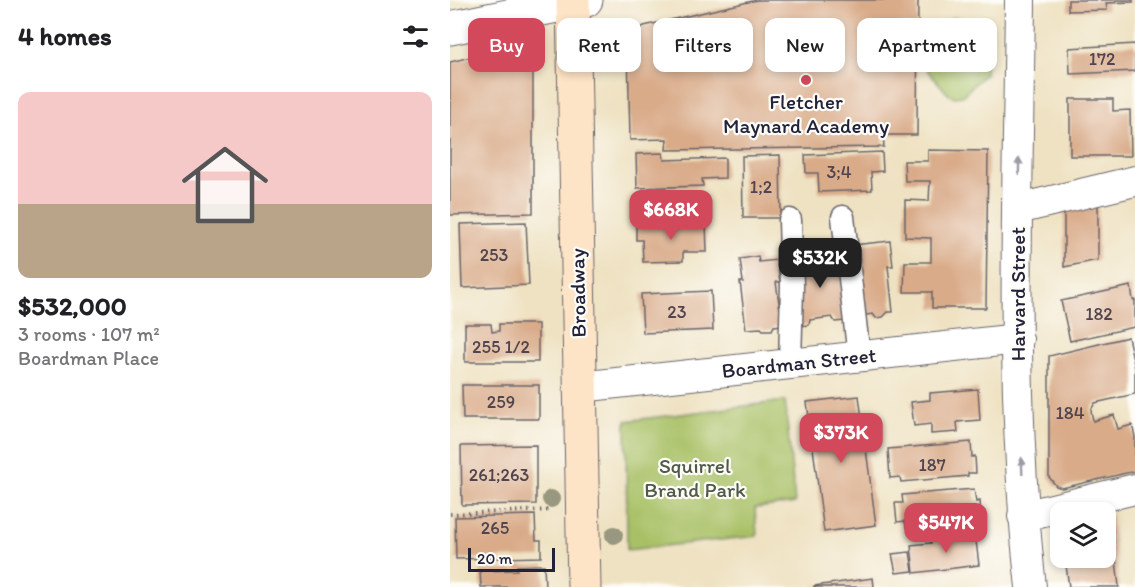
<!DOCTYPE html>
<meta charset="utf-8">
<style>
:root{--surface:#fff;--page:#f6f6f6;--text:#202124;--muted:#757577;--accent:#d1495b}
body{margin:0;font-family:Itim,sans-serif;background:var(--page);color:var(--text);height:100vh;display:flex;flex-direction:column;font-size:22px;white-space:nowrap}
*{box-sizing:border-box;margin:0}
p{font-size:20px;color:var(--muted)}
.icon{flex:none;width:33px;height:33px;fill:none;stroke:currentColor;stroke-width:2;stroke-linecap:round;stroke-linejoin:round}
.map{position:relative;flex:1;overflow:hidden}
.details{display:flex;flex-direction:column;background:var(--surface);width:450px}
.details>*{flex:none}
.top-card{position:absolute;left:18px;top:18px;width:570px;height:54px;display:flex;gap:12px}
.fabs{position:absolute;left:600px;top:502px;display:grid;gap:12px}
.fabs a{display:grid;place-items:center;width:66px;height:66px;border-radius:12px;background:var(--surface);box-shadow:0 3px 9px #0003;font-size:30px}
.scale{position:absolute;left:18px;bottom:15px;width:87px;box-sizing:border-box;padding-left:6px;border:3px solid #22223b;border-top:0;font-size:16px;line-height:21px;white-space:nowrap;color:#22223b;-webkit-text-stroke:4px #fdfcf7;paint-order:stroke}
.price{position:absolute;translate:-50% -51px;padding:0 14px;border-radius:12px;background:var(--accent);color:#fff;font-size:20px;line-height:39px;filter:drop-shadow(0 2px 3px #0008)}
.price::after{content:'';position:absolute;left:50%;top:36px;width:18px;height:14px;margin-left:-9px;background:inherit;clip-path:polygon(0 0,100% 0,50% 100%)}
.price.selected{background:#222;color:#fff}
ul{padding:0;list-style:none}
li{display:grid;align-content:center;gap:12px;height:318px;padding:0 18px}
li span{display:grid;place-items:center;height:186px;border-radius:12px;color:#555}
li>.icon{margin-inline-start:auto}
span .icon{width:108px;height:108px;fill:#fffc;stroke-width:1}
li b{font-size:26px}
h2{display:flex;justify-content:space-between;align-items:center;height:72px;padding:0 18px;font-size:26px}
.chip{padding:0 21px;border-radius:12px;background:var(--surface);box-shadow:0 3px 9px #0003;font-size:21px;line-height:54px}
.chip.selected{background:var(--accent);color:#fff}
main{display:flex;flex:1;min-height:0}
.map>svg:first-child{display:block}
.green{fill:#a9c166;stroke:#667250;stroke-width:1.5}
.building{fill:#d9ab89}
.lines{fill:none;stroke-linecap:round;stroke-linejoin:round}
.pedestrian-casing{stroke:#6a656a;stroke-width:25}
.minor-casing{stroke:#6a656a;stroke-width:32}
.tertiary-casing{stroke:#6a656a;stroke-width:35}
.secondary-casing{stroke:#6a656a;stroke-width:35}
.path{stroke:#6a656a;stroke-width:4;stroke-dasharray:1.5 4.5;stroke-linecap:butt}
.pedestrian{stroke:#fff;stroke-width:22}
.minor{stroke:#fff;stroke-width:30}
.tertiary{stroke:#fff;stroke-width:33}
.secondary{stroke:#fee4c6;stroke-width:33}
.tree{fill:#989780}
.oneway{fill:#9c9ca7}
.poi-dot{fill:#d1495b;stroke:#fdfcf7;stroke-width:2}
.labels{text-anchor:middle;stroke-width:4.5;stroke-linejoin:round;paint-order:stroke}
.number-label{font-size:18px;fill:#50444e}
.poi-label{font-size:21px;fill:#22223b;stroke:#fdfcf7}
.street-label{font-size:21px;fill:#22223b;stroke:#fdfcf7}
.park-label{font-size:21px;fill:#515a4a;stroke:#fdfcf7}
</style>
<main>
<section class="details">
<h2>4 homes<svg class="icon" aria-label="filters" viewBox="0 0 24 24"><path d="M4 7h16M4 17h16"/><circle cx="9" cy="7" r="2"/><circle cx="15" cy="17" r="2"/></svg></h2>
<ul>
<li><span style="background:linear-gradient(#f6c9c9 60%,#b9a48a 0)"><svg class="icon" aria-label="home" viewBox="0 0 24 24"><path d="M3 11l9-7 9 7M6 9v11h12V9"/></svg></span><div><b>$532,000</b><p>3 rooms · 107 m²</p><p>Boardman Place</p></div></li>
</ul>
</section>
<div class="map">
<svg width="685" height="587" viewBox="0 0 685 587">
<rect width="100%" height="100%" fill="#fdfcf7"/>
<filter id="ink" filterUnits="userSpaceOnUse"><feTurbulence type="fractalNoise" baseFrequency=".0167" numOctaves="2"/><feDisplacementMap in="SourceGraphic" scale="12" xChannelSelector="R" yChannelSelector="G"/><feConvolveMatrix kernelMatrix="1 2 1 2 8 2 1 2 1" color-interpolation-filters="sRGB"/></filter>
<filter id="wash" filterUnits="userSpaceOnUse"><feTurbulence type="fractalNoise" baseFrequency=".008" numOctaves="4" result="noise"/><feDisplacementMap in="SourceGraphic" scale="24" xChannelSelector="R" yChannelSelector="G"/><feGaussianBlur stdDeviation="1.35" result="paint"/><feColorMatrix in="noise" values="0 0 0 0 0 0 0 0 0 0 0 0 0 0 0 0 0 1.4 0 .05"/><feComposite in="paint" operator="in"/></filter>
<g filter="url(#wash)">
<rect width="100%" height="100%" fill="#efe2c2"/>
<g class="green">
<path d="M503,18C516,18 529,27 534,39C538,48 535,64 535,74L512,96L504,97L498,94L477,70L476,40L490,25Z"/>
<path d="M335,401L345,503L305,508L307,536L177,550L176,421Z"/>
</g>
<g id="blocks">
<g class="building">
<path d="M307,0H468L467,135H433L434,147L216,150L217,139L180,140L178,49L182,34L194,26Z"/>
<path d="M618,0H683V2L656,3L657,10L618,11Z"/>
<path d="M73,44L83,54V213L0,215V62Z"/>
<path d="M685,44V71L620,74L619,48Z"/>
<path d="M620,99H663V111L680,110L681,156H620Z"/>
<path d="M478,150L538,151L536,308H482V292H454L455,262H481V238L455,237V200L479,201L480,181H455L454,161H478Z"/>
<path d="M432,152L433,171L421,172L422,190L369,192L368,173H356L355,155Z"/>
<path d="M213,153L214,160L275,158V178L252,179L253,186L187,188L186,154Z"/>
<path d="M330,155L331,218H293L292,156Z"/>
<path d="M648,203V260L614,267V211Z"/>
<path d="M76,222L79,285L12,288L10,224Z"/>
<path d="M256,223L257,252H233V261L193,262L192,240H186V225Z"/>
<path d="M440,241L443,266H438L443,312H438L433,317L426,318L423,314L410,316L403,245Z"/>
<path d="M380,251L384,274L392,273L394,321L385,322L382,317L360,320L359,325L350,326L349,254Z"/>
<path d="M308,256L309,262L327,260L330,282H326L332,325L324,326L322,330H313L311,328L296,329L290,282H293L290,259Z"/>
<path d="M681,286L683,300H685V327L620,341L611,301Z"/>
<path d="M261,291L263,330L193,333L191,294Z"/>
<path d="M15,324H41L42,332L49,331V324H88V362H15Z"/>
<path d="M678,337L685,368V394L645,403L641,410L643,421L664,415L668,429L682,425L685,436V471L612,488L606,486L599,477V356Z"/>
<path d="M12,385H89V419H13Z"/>
<path d="M528,389L530,420L507,422L508,432L481,434V424L464,426L461,402L480,400V393Z"/>
<path d="M409,396L426,525L374,532L357,402Z"/>
<path d="M521,442L522,457L525,456L526,473H518V476L451,482L450,477L440,478L438,449Z"/>
<path d="M86,445V504L12,505L11,446Z"/>
<path d="M524,489L526,502L530,501L531,520L456,527L455,521L447,522L445,503H453L452,495Z"/>
<path d="M661,514L669,587H619L615,558H656V516Z"/>
<path d="M85,515L86,540H91V557L6,559L5,517Z"/>
<path d="M525,533L529,565L464,573L461,545L481,543L480,539Z"/>
<path d="M460,552L463,571L446,573L442,554Z"/>
<path d="M94,565L95,587H31L30,571L67,570V566Z"/>
<path d="M423,578L424,587H364V586Z"/>
</g>
</g>
</g>
<g filter="url(#ink)">
<use href="#blocks" fill-opacity="0" stroke="#6a656a" stroke-width="1.5"/>
<g class="lines">
<g class="pedestrian-casing">
<g id="pedestrian">
<path d="M393,217L409,357"/>
<path d="M340,220L342,286L340,364"/>
</g>
</g>
<g class="minor-casing">
<g id="minor">
<path d="M570,0C568,195 559,393 581,587"/>
<path d="M568,209L685,181"/>
<path d="M130,387L568,339"/>
<path d="M573,516L685,489"/>
</g>
</g>
<g class="tertiary-casing">
<path id="tertiary" d="M0,28L136,0"/>
</g>
<g class="secondary-casing">
<path id="secondary" d="M123,0L134,587"/>
</g>
<path class="path" d="M0,514L101,510"/>
<use href="#pedestrian" class="pedestrian"/>
<use href="#minor" class="minor"/>
<use href="#tertiary" class="tertiary"/>
<use href="#secondary" class="secondary"/>
</g>
<g class="tree">
<circle cx="101" cy="499" r="9"/>
<circle cx="164" cy="535" r="9"/>
</g>
<defs><path id="oneway-solid" d="M-6-.8H1V-3.2L6.5 0L1 3.2V.8H-6Z" transform="scale(1.5)"/></defs>
<g class="oneway">
<use href="#oneway-solid" transform="translate(569 166) rotate(-89)"/>
<use href="#oneway-solid" transform="translate(572 466) rotate(-92)"/>
</g>
</g>
<circle class="poi-dot" cx="356" cy="80" r="6"/>
<g class="labels">
<g class="number-label">
<text x="652" y="65">172</text>
<text x="389" y="178">3;4</text>
<text x="311" y="193">1;2</text>
<text x="44" y="261">253</text>
<text x="227" y="318">23</text>
<text x="649" y="320">182</text>
<text x="51" y="353">255 1/2</text>
<text x="51" y="408">259</text>
<text x="620" y="419">184</text>
<text x="482" y="471">187</text>
<text x="49" y="481">261;263</text>
<text x="45" y="534">265</text>
</g>
<g class="poi-label">
<text x="356" y="109">Fletcher<tspan x="356" dy="24">Maynard Academy</tspan></text>
</g>
<g class="street-label">
<text transform="translate(128 293) rotate(-91)" y="7">Broadway</text>
<text transform="translate(568 294) rotate(-90)" y="7">Harvard Street</text>
<text transform="translate(349 363) rotate(-6)" y="7">Boardman Street</text>
</g>
<g class="park-label">
<text x="245" y="473">Squirrel<tspan x="245" dy="24">Brand Park</tspan></text>
</g>
</g>
</svg>
<div class="fabs">
<a><svg class="icon" aria-label="layers" viewBox="0 0 24 24"><path d="M12 4l9 5-9 5-9-5zM3 14l9 5 9-5"/></svg></a>
</div>
<div class="scale">20 m</div>
<b class="price" style="left:221px;top:241px">$668K</b>
<b class="price selected" style="left:370px;top:289px">$532K</b>
<b class="price" style="left:391px;top:464px">$373K</b>
<b class="price" style="left:496px;top:554px">$547K</b>
<div class="top-card">
<a class="chip selected">Buy</a>
<a class="chip">Rent</a>
<a class="chip">Filters</a>
<a class="chip">New</a>
<a class="chip">Apartment</a>
</div>
</div>
</main>
